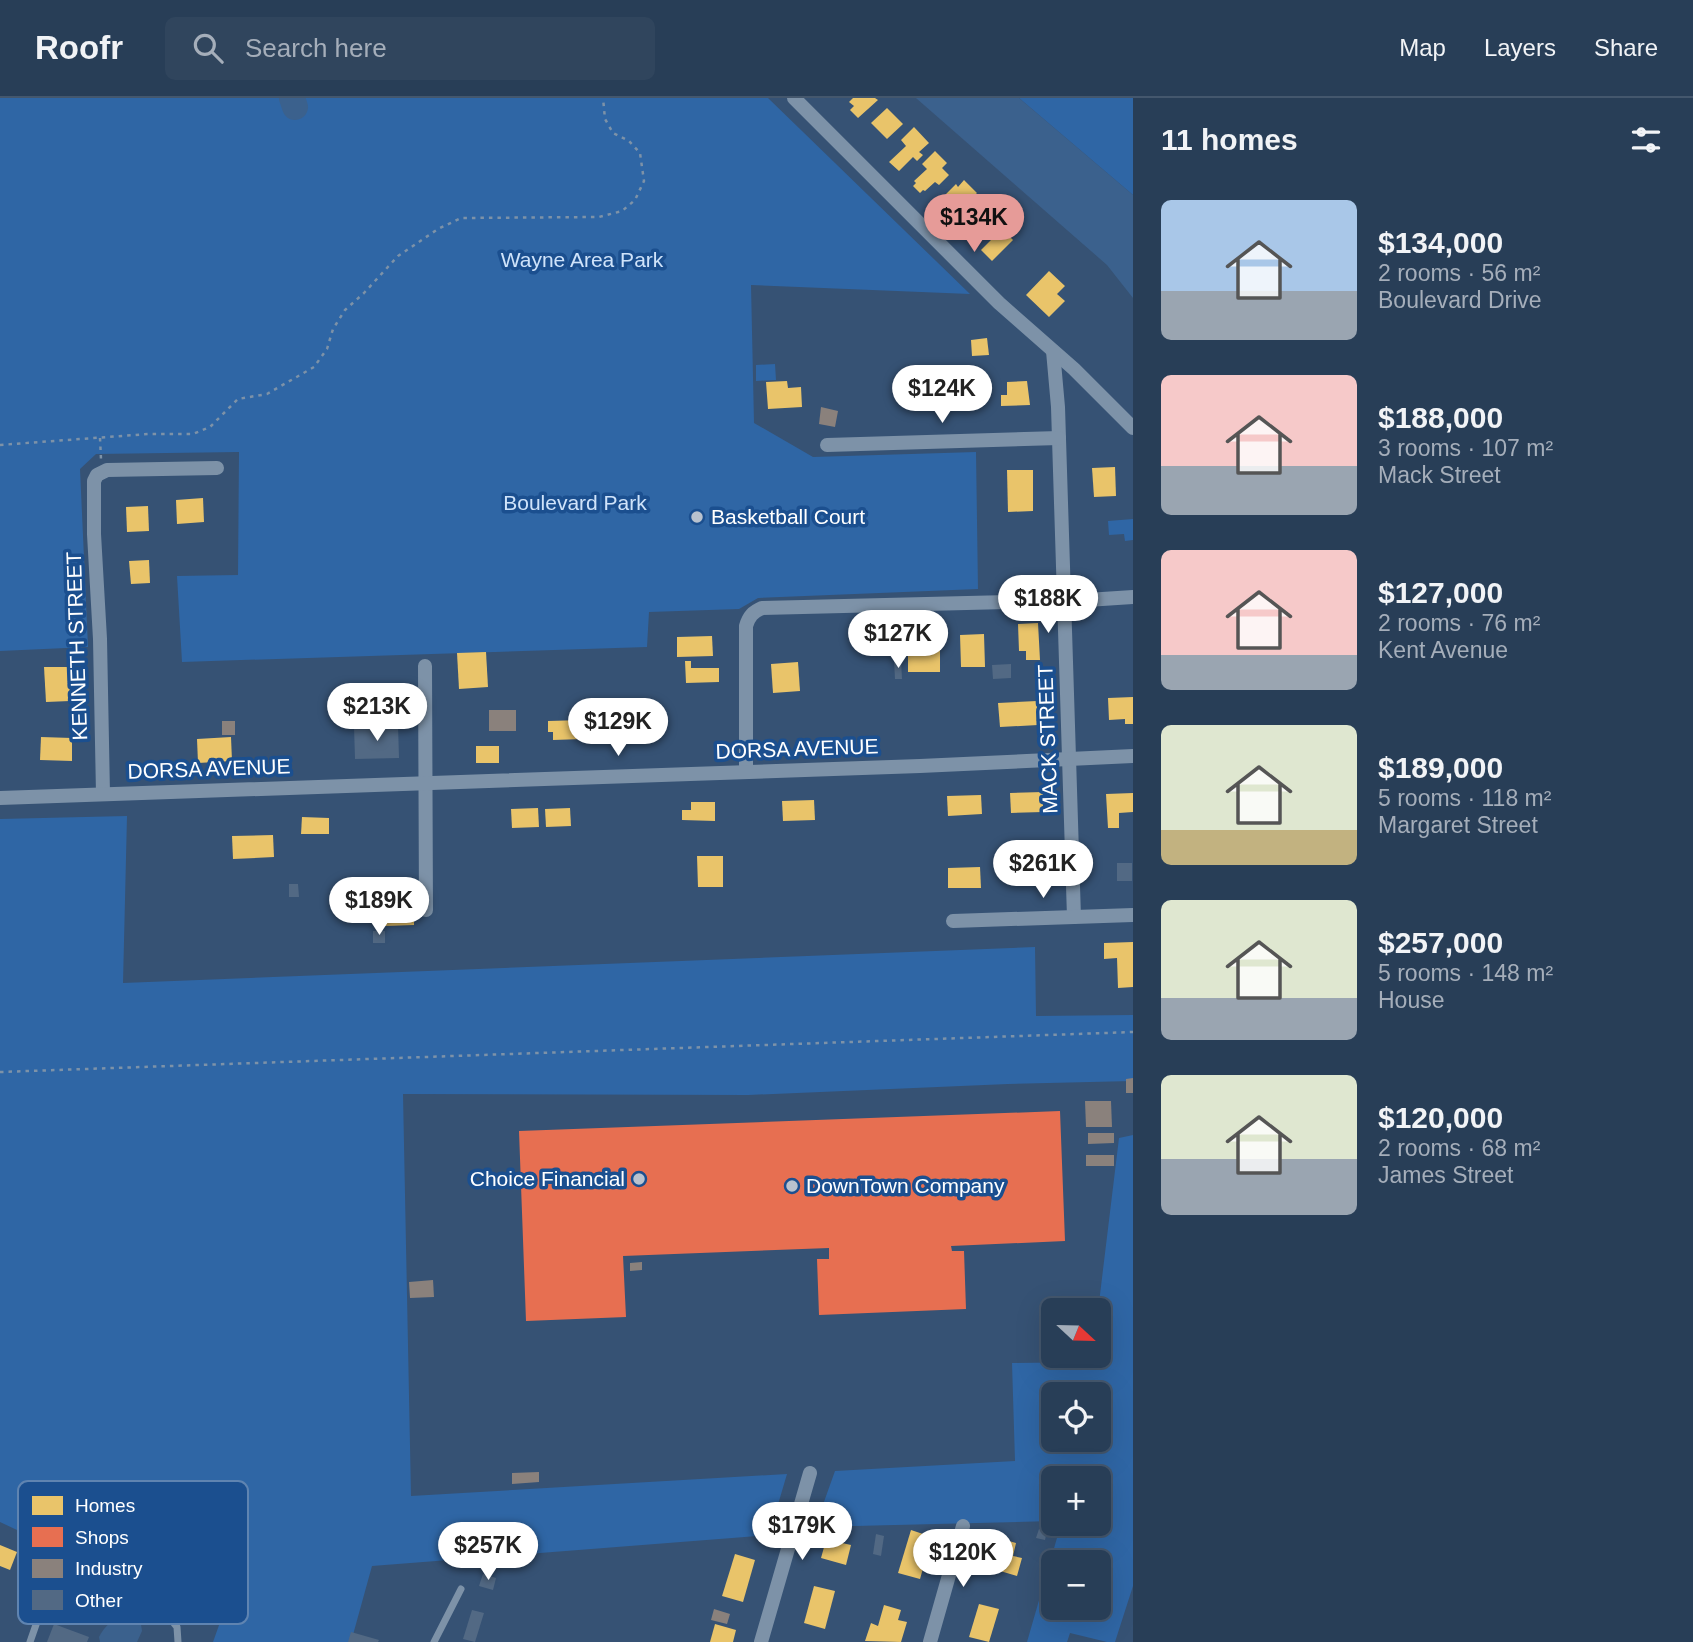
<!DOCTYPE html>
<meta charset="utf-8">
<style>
:root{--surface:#283e57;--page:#30455d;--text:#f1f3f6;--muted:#a5aeba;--line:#44576d;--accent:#e69b98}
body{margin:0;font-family:Arial,sans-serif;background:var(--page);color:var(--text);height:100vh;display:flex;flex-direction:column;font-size:26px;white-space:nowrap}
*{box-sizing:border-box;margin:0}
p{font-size:23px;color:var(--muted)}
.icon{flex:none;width:38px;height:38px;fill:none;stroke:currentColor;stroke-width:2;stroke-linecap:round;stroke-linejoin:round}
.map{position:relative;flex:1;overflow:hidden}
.panel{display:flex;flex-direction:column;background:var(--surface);width:560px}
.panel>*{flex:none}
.needle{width:46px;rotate:112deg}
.controls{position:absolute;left:1041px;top:1200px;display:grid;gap:14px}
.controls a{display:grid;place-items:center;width:70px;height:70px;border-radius:10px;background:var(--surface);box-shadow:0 7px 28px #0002,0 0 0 2px var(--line);font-size:35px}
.price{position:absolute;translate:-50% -60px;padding:0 16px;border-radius:24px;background:#fff;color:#222;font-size:23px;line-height:46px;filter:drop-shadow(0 2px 4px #0008)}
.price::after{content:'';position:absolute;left:50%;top:42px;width:21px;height:16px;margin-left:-10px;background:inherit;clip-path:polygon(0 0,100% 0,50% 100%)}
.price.current{background:var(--accent);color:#111}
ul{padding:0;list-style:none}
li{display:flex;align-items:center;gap:21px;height:175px;padding:0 28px}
li span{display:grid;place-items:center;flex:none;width:196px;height:140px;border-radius:10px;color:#555}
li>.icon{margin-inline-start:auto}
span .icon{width:84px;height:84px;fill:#fffc;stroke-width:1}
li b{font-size:30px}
h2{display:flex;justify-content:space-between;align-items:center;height:84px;padding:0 28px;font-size:30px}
header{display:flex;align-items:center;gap:42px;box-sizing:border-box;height:98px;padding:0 35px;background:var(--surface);border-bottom:2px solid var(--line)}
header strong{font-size:33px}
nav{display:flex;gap:38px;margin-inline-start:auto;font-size:24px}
.search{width:490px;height:63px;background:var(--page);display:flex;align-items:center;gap:18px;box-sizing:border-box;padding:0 24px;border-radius:10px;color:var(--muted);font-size:26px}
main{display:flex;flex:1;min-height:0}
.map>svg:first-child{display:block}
.green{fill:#2f66a5;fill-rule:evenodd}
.water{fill:#3b618d}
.homes{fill:#e9c46a}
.shops{fill:#e76f51}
.industry{fill:#8a817c}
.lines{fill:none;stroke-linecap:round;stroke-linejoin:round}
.river{stroke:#3b618d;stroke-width:26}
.building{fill:#526984}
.path{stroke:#7d92a8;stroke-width:2.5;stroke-dasharray:3.5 5;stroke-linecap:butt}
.service{stroke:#7d92a8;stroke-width:7}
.minor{stroke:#7d92a8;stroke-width:14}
.poi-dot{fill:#b9c2ce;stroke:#1b4f8f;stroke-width:2.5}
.labels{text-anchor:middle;stroke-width:7;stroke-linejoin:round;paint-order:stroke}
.park-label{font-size:21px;fill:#cfe3fa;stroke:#1b4f8f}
.poi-label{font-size:21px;fill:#fff;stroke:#1b4f8f;text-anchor:start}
.street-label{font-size:21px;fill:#fff;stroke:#1b4f8f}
.key{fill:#1b4f8f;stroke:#5f84b1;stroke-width:2}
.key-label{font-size:19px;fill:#fff}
</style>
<header>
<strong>Roofr</strong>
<div class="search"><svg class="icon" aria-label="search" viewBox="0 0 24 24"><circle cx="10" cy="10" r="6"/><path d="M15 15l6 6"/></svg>Search here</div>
<nav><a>Map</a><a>Layers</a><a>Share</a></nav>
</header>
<main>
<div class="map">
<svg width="1133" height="1544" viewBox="0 0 1133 1544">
<rect width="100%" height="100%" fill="#365274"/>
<g class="green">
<path d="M0,0H768L970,196L751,187L754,325L813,359L976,354L978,491L758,500L739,511L649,514L647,549L182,564L177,478L238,477L239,354L96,356L80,371L88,549L0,553Z"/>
<path d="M1019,0H1133V97Z"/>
<path d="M775,266L776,282L756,283V267Z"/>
<path d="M1133,421V442L1125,443L1124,436L1109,437L1108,423Z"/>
<path d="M127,718L123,885L1035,849L1036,918L1133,917V983L1008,986L748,997L403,996L411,1398L787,1376L769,1437L372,1468L351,1544H213L243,1460L121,1459L17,1432L0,1424V721Z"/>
<path d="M1133,1037V1488L1115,1544H1107L1070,1535L1067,1544H1027L1061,1426H1099V1381H1054L1053,1423L815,1429L835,1373L1015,1363L1012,1265L1091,1264L1092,1258H1099V1213H1098L1119,1040ZM1054,1297H1099V1342H1054ZM1054,1465H1099V1510H1054Z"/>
</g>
<g class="water">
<path d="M916,0H1019L1133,97V200L1107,167Z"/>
<path d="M124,1516H135L140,1520L142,1533L137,1544H100L99,1539C104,1529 113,1520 124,1516Z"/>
</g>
<g class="homes">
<path d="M853,0H875L878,2L858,20L850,12L854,8L849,4Z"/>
<path d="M887,10L903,26L887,41L871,25Z"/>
<path d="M914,29L929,45L919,54L923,57L917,63L913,59L899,73L889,64L906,48L901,42Z"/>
<path d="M935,53L947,65L942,70L949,77L939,87L935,84L925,93L923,92L920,95L913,88L916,85L914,83L927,71L922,66Z"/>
<path d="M964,82L977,95L963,109L961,107L951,118L942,109L946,106L941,101L956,86L958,89Z"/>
<path d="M1002,131L1013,142L992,163L981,152Z"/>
<path d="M1049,173L1065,188L1057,196L1065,203L1049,219L1026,197Z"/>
<path d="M987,240L989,257L972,258L971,242Z"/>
<path d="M787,283L788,290L801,289L802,309L768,311L766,284Z"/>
<path d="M1027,283L1030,307L1001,308V297H1007V284Z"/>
<path d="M959,284L960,305L934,306L932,286Z"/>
<path d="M1115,369L1116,398L1094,399L1092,370Z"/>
<path d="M1007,372H1033V413L1008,414Z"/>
<path d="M203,400L204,424L177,426L176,402Z"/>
<path d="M148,408L149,433L127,434L126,409Z"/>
<path d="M149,462L150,485L131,486L129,463Z"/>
<path d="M1038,525L1040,562H1026V553H1019L1018,526Z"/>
<path d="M984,536L985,569H961L960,537Z"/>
<path d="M712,538L713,558L677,559V539Z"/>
<path d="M940,552V574H908V553Z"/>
<path d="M486,554L488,589L459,591L457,555Z"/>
<path d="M685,563H691V570H719V584L686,585Z"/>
<path d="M798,564L800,593L773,595L771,566Z"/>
<path d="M44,569H69L70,603L46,604Z"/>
<path d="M1133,599V626H1125V621L1109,622L1108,600Z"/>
<path d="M1037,603L1038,627L1000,629L998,605Z"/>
<path d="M647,613V620L654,619V643L617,644L616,622L635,621V614Z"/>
<path d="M583,622V641L553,642V634H548V623Z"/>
<path d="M41,639L72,640V663L40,662Z"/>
<path d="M231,639L232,663L198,665L197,641Z"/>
<rect x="476" y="648" width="23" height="17"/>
<path d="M1043,694V714L1011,715L1010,695Z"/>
<path d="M1133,695V714L1119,715V730H1108L1106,696Z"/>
<path d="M981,697L982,716L948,718L947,698Z"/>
<path d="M814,702L815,722L783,723L782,703Z"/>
<path d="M691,704H715V723L682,722V712H691Z"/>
<path d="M538,710L539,729L512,730L511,711Z"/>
<path d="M570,710L571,728L546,729L545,711Z"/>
<path d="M302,719L329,720V736H301Z"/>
<path d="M273,737L274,759L233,761L232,738Z"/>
<path d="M1021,751H1044V772L1021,773Z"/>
<path d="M697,758H723V789H698Z"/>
<path d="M980,769L981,790H948V770Z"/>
<path d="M414,805V827L385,828V806Z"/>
<path d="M1133,844V889L1118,890L1117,860L1104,861V845Z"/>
<path d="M911,1432L932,1439L920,1481L898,1475Z"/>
<path d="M828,1435L844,1440L842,1445L851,1447L846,1467L821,1460Z"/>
<path d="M998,1440L1016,1445L1013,1458L1022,1460L1017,1478L990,1470Z"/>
<path d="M0,1447L17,1454L10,1472L0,1468Z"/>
<path d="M735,1456L755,1462L743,1504L722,1498Z"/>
<path d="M814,1488L835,1493L825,1531L804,1525Z"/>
<path d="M979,1506L999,1511L989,1544L969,1539Z"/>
<path d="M884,1507L901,1512L898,1522L907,1524L901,1544L865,1543L871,1525L878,1528Z"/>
<path d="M715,1526L736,1532L733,1544H710Z"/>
</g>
<path class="shops" d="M1060,1013L1065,1143L951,1148L952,1153H964L966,1211L819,1217L817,1161H829V1150L623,1158L626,1219L526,1223L519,1033Z"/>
<g class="industry">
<path d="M821,309L838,313L835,329L819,326Z"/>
<path d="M396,605H411L412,622H397Z"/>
<rect x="489" y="612" width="27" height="21"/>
<rect x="222" y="623" width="13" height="14"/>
<path d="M359,801L375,802L374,817L358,816Z"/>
<path d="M1133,980V995H1126V981Z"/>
<path d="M1085,1003H1111L1112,1029H1086Z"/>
<path d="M1088,1035H1114V1045L1088,1046Z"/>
<rect x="1086" y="1057" width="28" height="11"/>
<path d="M642,1164V1172L630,1173V1165Z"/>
<path d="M433,1182L434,1199L410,1200L409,1184Z"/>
<path d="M539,1374V1384L512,1386V1375Z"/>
<path d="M714,1511L730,1516L727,1526L711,1522Z"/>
</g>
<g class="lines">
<path class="river" d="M292,0L295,9"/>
</g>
<g class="building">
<path d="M894,562H901L902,581H895Z"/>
<path d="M1011,566V580L993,581L992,567Z"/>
<path d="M398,628L399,660L355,661L354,629Z"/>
<rect x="1117" y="765" width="15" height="18"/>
<path d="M289,786H298L299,799H289Z"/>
<rect x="373" y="833" width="12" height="12"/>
<path d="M1039,1431L1047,1433L1045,1442L1036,1440Z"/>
<path d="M876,1436L884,1438L881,1458L873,1456Z"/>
<path d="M483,1476L496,1480L493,1492L479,1488Z"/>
<path d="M472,1512L484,1515L475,1544L463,1541Z"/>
<path d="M54,1526L89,1539L87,1544H47Z"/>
<path d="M351,1534L379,1542L378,1544H348Z"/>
</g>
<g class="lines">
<g class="path">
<path d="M100,340L101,361"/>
<path d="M0,347L149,336H193L210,329L238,301L267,296L314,269L327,251L333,231L345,212L364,195L398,158L438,131L461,120L599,119L622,113L635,102L644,83L640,55L629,43L613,35L605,21L603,0"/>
<path d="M0,974L1133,934"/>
</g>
<g class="service">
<path d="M30,1544L47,1495L60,1481L75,1478L164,1513L177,1529L178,1544"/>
<path d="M434,1544L461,1491"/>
</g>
<g class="minor">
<path d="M794,0L999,205L1074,271L1133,330"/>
<path d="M1053,253L1058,309L1074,819"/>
<path d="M827,347L1059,340"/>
<path d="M425,568L426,812"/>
<path d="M746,674V528C749,518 753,514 762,510L1087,502L1133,499"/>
<path d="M103,696L100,541L94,436V383L97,377L107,372L217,370"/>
<path d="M0,700L920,668L1133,658"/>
<path d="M953,823L1133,817"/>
<path d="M761,1544L810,1375"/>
<path d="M930,1544L963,1428"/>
</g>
</g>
<g class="poi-dot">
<circle cx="697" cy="419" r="7"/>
<circle cx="639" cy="1081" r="7"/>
<circle cx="792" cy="1088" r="7"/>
</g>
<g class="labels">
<g class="park-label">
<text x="582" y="169">Wayne Area Park</text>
<text x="575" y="412">Boulevard Park</text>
</g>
<g class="poi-label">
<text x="711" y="426">Basketball Court</text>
<text x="625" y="1088" text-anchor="end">Choice Financial</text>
<text x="806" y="1095">DownTown Company</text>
</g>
<g class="street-label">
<text transform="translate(77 548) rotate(-92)" y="7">KENNETH STREET</text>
<text transform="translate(1048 641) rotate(-92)" y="7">MACK STREET</text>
<text transform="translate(797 651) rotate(-2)" y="7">DORSA AVENUE</text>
<text transform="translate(209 671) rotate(-2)" y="7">DORSA AVENUE</text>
</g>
</g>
<rect x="18" y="1383" width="230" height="143" rx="10" class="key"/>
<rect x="32" y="1398" width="31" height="19" fill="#e9c46a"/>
<rect x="32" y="1429" width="31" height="20" fill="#e76f51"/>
<rect x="32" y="1461" width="31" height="19" fill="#8a817c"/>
<rect x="32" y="1492" width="31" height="20" fill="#526984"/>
<g class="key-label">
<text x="75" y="1414">Homes</text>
<text x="75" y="1446">Shops</text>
<text x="75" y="1477">Industry</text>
<text x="75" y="1509">Other</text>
</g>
</svg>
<div class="controls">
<a><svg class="needle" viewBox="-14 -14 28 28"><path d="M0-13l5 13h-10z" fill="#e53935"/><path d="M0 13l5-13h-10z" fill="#a5aeba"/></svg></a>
<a><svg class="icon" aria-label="locate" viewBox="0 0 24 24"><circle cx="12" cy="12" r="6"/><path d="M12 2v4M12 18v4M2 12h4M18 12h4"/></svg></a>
<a>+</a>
<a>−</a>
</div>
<b class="price current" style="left:974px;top:156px">$134K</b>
<b class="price" style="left:942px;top:327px">$124K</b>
<b class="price" style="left:1048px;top:537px">$188K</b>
<b class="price" style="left:898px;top:572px">$127K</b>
<b class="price" style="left:377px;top:645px">$213K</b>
<b class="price" style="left:618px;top:660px">$129K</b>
<b class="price" style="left:1043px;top:802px">$261K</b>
<b class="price" style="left:379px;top:839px">$189K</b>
<b class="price" style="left:802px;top:1464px">$179K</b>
<b class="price" style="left:488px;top:1484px">$257K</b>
<b class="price" style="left:963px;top:1491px">$120K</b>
</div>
<section class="panel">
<h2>11 homes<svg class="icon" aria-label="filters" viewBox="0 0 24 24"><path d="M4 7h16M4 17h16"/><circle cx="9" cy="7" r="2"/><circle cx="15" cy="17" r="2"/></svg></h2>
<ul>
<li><span style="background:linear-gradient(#a9c7e8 65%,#9aa5b1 0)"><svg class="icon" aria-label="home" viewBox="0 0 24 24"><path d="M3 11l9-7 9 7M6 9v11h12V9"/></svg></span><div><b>$134,000</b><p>2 rooms · 56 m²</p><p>Boulevard Drive</p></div></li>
<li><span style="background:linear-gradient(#f6c9c9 65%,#9aa5b1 0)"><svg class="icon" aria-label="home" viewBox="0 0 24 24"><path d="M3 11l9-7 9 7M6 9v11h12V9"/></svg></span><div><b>$188,000</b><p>3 rooms · 107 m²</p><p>Mack Street</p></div></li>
<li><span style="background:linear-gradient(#f6c9c9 75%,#9aa5b1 0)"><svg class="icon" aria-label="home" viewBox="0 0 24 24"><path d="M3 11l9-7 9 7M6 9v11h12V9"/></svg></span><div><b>$127,000</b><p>2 rooms · 76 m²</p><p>Kent Avenue</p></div></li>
<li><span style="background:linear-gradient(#dfe7d0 75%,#c2b280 0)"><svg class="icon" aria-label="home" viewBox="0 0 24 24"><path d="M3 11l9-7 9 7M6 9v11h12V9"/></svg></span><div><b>$189,000</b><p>5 rooms · 118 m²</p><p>Margaret Street</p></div></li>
<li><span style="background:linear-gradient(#dfe7d0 70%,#9aa5b1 0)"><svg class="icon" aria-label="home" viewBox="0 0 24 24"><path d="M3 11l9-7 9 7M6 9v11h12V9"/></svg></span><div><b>$257,000</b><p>5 rooms · 148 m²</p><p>House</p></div></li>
<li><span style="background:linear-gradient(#dfe7d0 60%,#9aa5b1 0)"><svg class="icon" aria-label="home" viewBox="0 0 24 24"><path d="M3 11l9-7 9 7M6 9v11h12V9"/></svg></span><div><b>$120,000</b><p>2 rooms · 68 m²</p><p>James Street</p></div></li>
</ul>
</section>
</main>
